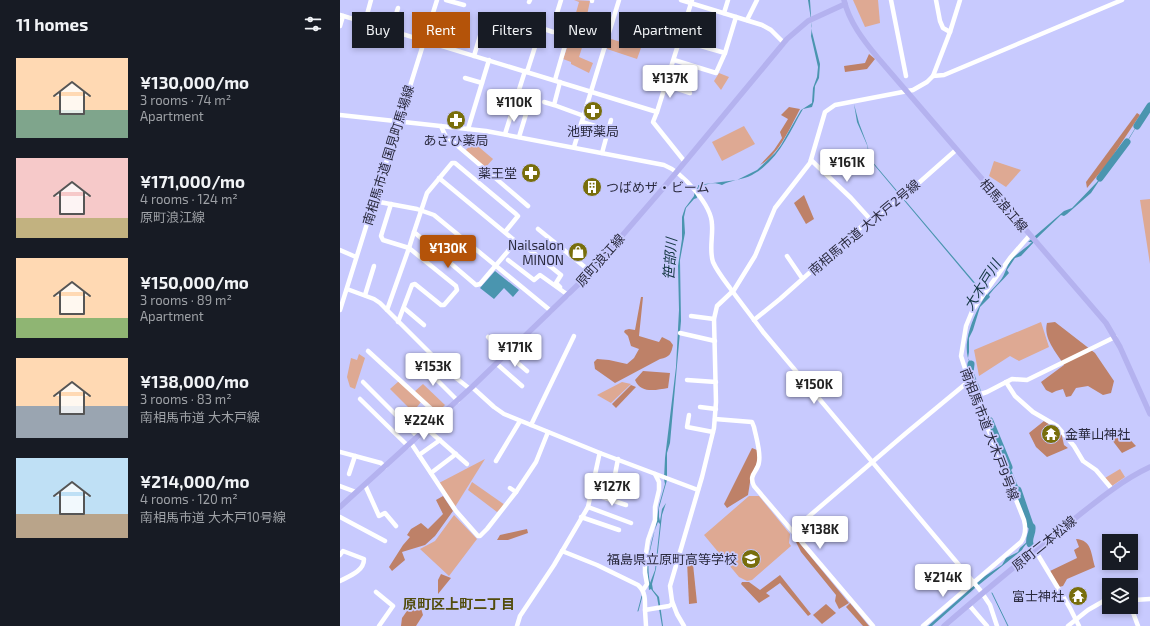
<!DOCTYPE html>
<meta charset="utf-8">
<style>
:root{--surface:#171b24;--page:#20242c;--text:#f1f3f6;--muted:#9ea1a6;--accent:#b45309}
body{margin:0;font-family:"Exo 2","Noto Sans JP",sans-serif;background:var(--page);color:var(--text);height:100vh;display:flex;flex-direction:column;font-size:15px;white-space:nowrap}
*{box-sizing:border-box;margin:0}
p{font-size:13px;color:var(--muted)}
.icon{flex:none;width:22px;height:22px;fill:none;stroke:currentColor;stroke-width:2;stroke-linecap:round;stroke-linejoin:round}
.map{position:relative;flex:1;overflow:hidden}
.details{display:flex;flex-direction:column;background:var(--surface);width:340px}
.details>*{flex:none}
.guide{position:absolute;left:12px;top:12px;width:380px;height:36px;display:flex;gap:8px}
.tools{position:absolute;left:762px;top:534px;display:grid;gap:8px}
.tools a{display:grid;place-items:center;width:36px;height:36px;border-radius:0px;background:var(--surface);box-shadow:0 2px 6px #0003;font-size:20px}
.price{position:absolute;translate:-50% -34px;padding:0 9px;border-radius:4px;background:#fff;color:#222;font-size:13px;line-height:26px;filter:drop-shadow(0 1px 2px #0008)}
.price::after{content:'';position:absolute;left:50%;top:24px;width:12px;height:9px;margin-left:-6px;background:inherit;clip-path:polygon(0 0,100% 0,50% 100%)}
.price.current{background:var(--accent);color:#fff}
ul{padding:0;list-style:none}
li{display:flex;align-items:center;gap:12px;height:100px;padding:0 16px}
li span{display:grid;place-items:center;flex:none;width:112px;height:80px;border-radius:0px;color:#555}
li>.icon{margin-inline-start:auto}
span .icon{width:48px;height:48px;fill:#fffc;stroke-width:1}
li b{font-size:17px}
h2{display:flex;justify-content:space-between;align-items:center;height:48px;padding:0 16px;font-size:17px}
.pill{padding:0 14px;border-radius:0px;background:var(--surface);box-shadow:0 2px 6px #0003;font-size:14px;line-height:36px}
.pill.current{background:var(--accent);color:#fff}
main{display:flex;flex:1;min-height:0}
.map>svg:first-child{display:block}
.green{fill:#dea993}
.forest{fill:#be8168}
.water{fill:#4a95af;fill-rule:evenodd}
.lines{fill:none;stroke-linecap:round;stroke-linejoin:round}
.stream{stroke:#4a95af;stroke-width:1}
.river{stroke:#4a95af;stroke-width:7}
.minor{stroke:#fff;stroke-width:4.5}
.major{stroke:#b4b2ef;stroke-width:5.5}
.labels{text-anchor:middle;stroke-width:3.5;stroke-linejoin:round;paint-order:stroke}
.poi-label{font-size:13px;fill:#2a2a3e;stroke:#c8cafe;text-anchor:end}
.street-label{font-size:13px;fill:#2a2a3e;stroke:#c8cafe}
.water-label{font-size:14px;font-style:italic;fill:#143743;stroke:#c8cafe}
.neighbourhood-label{font-size:14px;font-weight:bold;fill:#524c0c;stroke:#c8cafe}
</style>
<main>
<section class="details">
<h2>11 homes<svg class="icon" aria-label="filters" viewBox="0 0 24 24"><path d="M4 7h16M4 17h16"/><circle cx="9" cy="7" r="2"/><circle cx="15" cy="17" r="2"/></svg></h2>
<ul>
<li><span style="background:linear-gradient(#ffd9b3 65%,#7fa58c 0)"><svg class="icon" aria-label="home" viewBox="0 0 24 24"><path d="M3 11l9-7 9 7M6 9v11h12V9"/></svg></span><div><b>¥130,000/mo</b><p>3 rooms · 74 m²</p><p>Apartment</p></div></li>
<li><span style="background:linear-gradient(#f6c9c9 75%,#c2b280 0)"><svg class="icon" aria-label="home" viewBox="0 0 24 24"><path d="M3 11l9-7 9 7M6 9v11h12V9"/></svg></span><div><b>¥171,000/mo</b><p>4 rooms · 124 m²</p><p>原町浪江線</p></div></li>
<li><span style="background:linear-gradient(#ffd9b3 75%,#8fb573 0)"><svg class="icon" aria-label="home" viewBox="0 0 24 24"><path d="M3 11l9-7 9 7M6 9v11h12V9"/></svg></span><div><b>¥150,000/mo</b><p>3 rooms · 89 m²</p><p>Apartment</p></div></li>
<li><span style="background:linear-gradient(#ffd9b3 60%,#9aa5b1 0)"><svg class="icon" aria-label="home" viewBox="0 0 24 24"><path d="M3 11l9-7 9 7M6 9v11h12V9"/></svg></span><div><b>¥138,000/mo</b><p>3 rooms · 83 m²</p><p>南相馬市道 大木戸線</p></div></li>
<li><span style="background:linear-gradient(#bfe0f5 70%,#b9a48a 0)"><svg class="icon" aria-label="home" viewBox="0 0 24 24"><path d="M3 11l9-7 9 7M6 9v11h12V9"/></svg></span><div><b>¥214,000/mo</b><p>4 rooms · 120 m²</p><p>南相馬市道 大木戸10号線</p></div></li>
</ul>
</section>
<div class="map">
<svg width="810" height="626" viewBox="0 0 810 626">
<rect width="100%" height="100%" fill="#c8cafe"/>
<g class="green">
<path d="M234,0L250,1L247,15L259,19L254,33L232,27L239,2Z"/>
<path d="M513,0H538L540,23L525,27Z"/>
<path d="M234,28L247,32L239,57L253,63L249,73L231,64V62L223,59Z"/>
<path d="M271,39L301,48L297,59L267,49Z"/>
<path d="M379,73L389,77L381,90L374,81Z"/>
<path d="M404,126L415,144L382,161L372,142Z"/>
<path d="M133,142L153,159L145,168L125,151Z"/>
<path d="M654,161L681,170L666,187L649,176Z"/>
<path d="M810,199V264L800,200Z"/>
<path d="M701,322L709,347L679,361L670,356L639,376L634,350Z"/>
<path d="M19,354L25,358L15,389L10,387L7,377L11,358L17,360Z"/>
<path d="M59,381L81,402L73,412L50,389Z"/>
<path d="M282,382L291,384L271,403L257,395Z"/>
<path d="M83,384L105,405L97,413L74,392Z"/>
<path d="M145,459L115,507L99,483Z"/>
<path d="M780,469L785,477L772,486L765,478Z"/>
<path d="M132,482L165,505L157,512L128,490Z"/>
<path d="M409,496H419L450,534L449,543L451,546L412,580L407,581L399,577L364,535Z"/>
<path d="M114,515L137,539L109,576L80,549L95,541Z"/>
</g>
<g class="forest">
<path d="M529,54L535,59L527,69L505,72L504,66L525,63Z"/>
<path d="M449,107L460,109C451,126 438,156 420,165L434,150L442,138L440,132L448,119L441,115Z"/>
<path d="M797,113L800,115L768,163L747,188L746,182Z"/>
<path d="M464,195L474,219L466,224L454,203Z"/>
<path d="M301,297H303L299,336L319,342L322,337L330,341L333,345C331,354 330,357 320,359L275,383L255,369L254,362L257,359L269,360L287,364L294,358L299,349L291,346L288,336L284,332L285,330L289,329L295,330Z"/>
<path d="M715,322L755,353L774,381L771,393L763,395L748,386L736,388L731,396L726,397L723,389L716,391L712,393L706,390L701,382L724,365C716,352 703,338 707,323Z"/>
<path d="M303,371L330,373L328,388C316,390 301,394 295,380Z"/>
<path d="M291,385L296,387L276,408L272,404Z"/>
<path d="M704,421L721,432L724,445L728,448L707,457L696,447L689,433Z"/>
<path d="M783,432L796,446L782,453L772,440Z"/>
<path d="M412,448L417,450L419,460L411,476L408,495L387,508L384,504Z"/>
<path d="M103,496L113,511L95,536L85,545L62,552L65,560L52,571L49,567L63,545L70,537L67,535L71,529L81,523L88,529L103,514L96,500Z"/>
<path d="M187,529L188,533L168,540H157L160,535Z"/>
<path d="M452,534L509,603L499,609L495,601L496,595L461,552Z"/>
<path d="M736,539C752,540 751,554 755,567L727,579L723,586L719,587L710,571L737,558L734,550L739,547Z"/>
<path d="M347,561H351L353,564L357,603L349,604Z"/>
<path d="M101,574L111,578L98,594V580Z"/>
<path d="M440,575L471,614L468,616L440,583L426,593L430,596L419,603L401,584L402,582H409L420,590Z"/>
<path d="M74,601L80,605L83,615L76,626H61L62,618Z"/>
<path d="M510,603L529,626H523L506,607Z"/>
<path d="M486,604L496,613L482,624L473,615Z"/>
</g>
<g class="water">
<path d="M468,0H470L472,32L480,64L479,78L475,86L474,101L472,107L463,109C449,133 438,161 412,175C402,180 391,180 382,185C372,181 361,184 356,193L357,198L354,199L346,208L344,217L345,233L340,260L341,321L330,443L327,453V480L319,508V517L320,521L322,509L326,503L322,515L316,569L312,584L313,590L319,597L323,626H322L317,597L311,589L309,590L307,570L308,560L316,525L319,505L325,484L324,479L325,458L336,367L339,310L338,266L342,239V217L345,208L354,196L355,190L358,187V185L360,186L365,184L397,180L417,170L435,153L441,145L461,110L472,103L473,88L477,77L478,67L471,36L472,26ZM318,522L320,524L315,570L310,583C306,563 310,541 318,522Z"/>
<path d="M514,104L519,123L527,144L531,160L642,291L647,295C653,288 662,281 665,272C668,266 669,260 675,256C681,251 687,247 692,242H688L724,211L732,208L757,182L772,161L776,159L810,104L777,159L767,169L751,193L727,214L724,216L721,215L697,238L694,242L681,256L675,258L667,270L669,273C662,281 655,287 649,295L650,297L640,307L633,330L629,338V352L628,358L632,365L630,371L651,421L657,439L665,455L664,458L667,460L680,491L682,503L685,507L691,525L693,526C693,541 687,541 682,550L635,588L592,626H588L645,576L662,565L666,558L678,552L680,548L688,541L692,528L689,526L670,475L629,372L631,365C619,346 635,312 646,295L641,292L530,160L527,145L517,122Z"/>
<path d="M155,271L179,290L173,297L164,288L154,299L140,288Z"/>
</g>
<g class="lines">
<g class="stream">
<path d="M652,593L668,626"/>
<path d="M298,611L302,596"/>
</g>
<g class="river">
<path d="M797,126L810,106"/>
<path d="M760,178L787,142"/>
<path d="M631,364L630,373L637,390"/>
<path d="M650,421L669,467"/>
<path d="M678,490L690,525L692,527C693,533 688,538 690,544"/>
</g>
<g class="minor">
<path d="M106,0L124,5"/>
<path d="M341,0L422,25L431,30L444,43"/>
<path d="M551,0L566,76"/>
<path d="M596,0L600,21L603,28L610,32"/>
<path d="M252,1V0"/>
<path d="M189,2L190,0"/>
<path d="M217,13L221,0"/>
<path d="M384,13L388,0"/>
<path d="M0,15L317,112L352,0"/>
<path d="M407,20L417,0"/>
<path d="M25,22L31,0"/>
<path d="M0,26L3,16"/>
<path d="M51,30L58,8"/>
<path d="M385,53L396,17"/>
<path d="M134,56L146,16"/>
<path d="M334,60L376,73L385,53L340,40"/>
<path d="M187,72L201,28L213,32"/>
<path d="M593,76L610,32L620,0"/>
<path d="M125,78L142,83"/>
<path d="M215,80L228,35"/>
<path d="M220,82L214,105L244,116"/>
<path d="M326,85L350,93"/>
<path d="M204,102L214,105"/>
<path d="M317,112L313,122L345,162"/>
<path d="M0,115L146,131L324,165C342,172 372,205 372,225C373,237 369,250 373,262C377,271 384,280 390,288C401,303 412,317 423,332L640,590L650,605L657,626"/>
<path d="M242,122L255,126"/>
<path d="M101,126L105,135L188,206"/>
<path d="M128,129L149,60"/>
<path d="M165,134L185,71"/>
<path d="M179,137L186,114"/>
<path d="M234,147L279,0"/>
<path d="M262,153L271,120"/>
<path d="M471,160L511,198L530,219"/>
<path d="M99,178L168,235L174,240V244L140,284L136,285L74,232L87,193L112,163H115L176,214L178,216L165,232"/>
<path d="M34,201L77,209L94,215L211,311"/>
<path d="M51,204L41,236L43,240L69,248L74,232"/>
<path d="M198,229L251,272"/>
<path d="M185,246L221,275L216,283L220,287"/>
<path d="M0,250L16,257"/>
<path d="M447,256L462,278"/>
<path d="M168,260L194,280L200,275L228,295"/>
<path d="M7,289L34,299L40,303L111,374L130,389"/>
<path d="M25,295L34,266"/>
<path d="M64,308L84,325"/>
<path d="M0,310L97,0"/>
<path d="M47,310L69,248L116,286L117,290L104,305H101L75,284L72,285L58,322"/>
<path d="M351,316L374,319"/>
<path d="M414,320L440,299L530,219L556,203L616,150"/>
<path d="M340,333L375,341"/>
<path d="M148,337L166,355"/>
<path d="M28,351L100,417"/>
<path d="M167,354L187,371"/>
<path d="M157,364L182,386"/>
<path d="M82,365L118,401"/>
<path d="M347,380L376,382"/>
<path d="M23,382L78,437"/>
<path d="M666,382L675,396L693,412L717,426L734,446L743,461L756,470L772,489"/>
<path d="M132,387L154,407L164,414L260,453L259,456L248,507L214,565L180,616L177,626"/>
<path d="M635,396L647,392L672,379L687,380L775,337"/>
<path d="M20,399L68,446"/>
<path d="M360,407L376,409"/>
<path d="M349,415L347,427L373,432"/>
<path d="M375,419L412,422L414,427C416,437 421,452 419,462C418,472 408,474 414,486L533,626"/>
<path d="M191,425L234,336"/>
<path d="M87,429L127,464"/>
<path d="M71,443L116,511L138,536H140L147,529L176,492"/>
<path d="M0,452L41,463L45,467"/>
<path d="M260,453L358,490"/>
<path d="M79,455L100,440"/>
<path d="M156,461L180,421"/>
<path d="M91,473L116,454"/>
<path d="M9,474L15,456"/>
<path d="M25,485L39,516L45,513L56,526"/>
<path d="M273,485L278,459"/>
<path d="M0,486L16,492"/>
<path d="M170,488L176,492L196,462L208,432"/>
<path d="M251,493L286,505"/>
<path d="M248,507L291,523"/>
<path d="M0,517L45,541"/>
<path d="M241,517L279,530"/>
<path d="M453,530L565,434L629,381"/>
<path d="M695,550L730,608L739,626"/>
<path d="M222,551L257,565L298,585C306,592 305,601 305,610L329,606L332,604V601L337,614L344,626"/>
<path d="M0,555L3,551L24,559C24,571 10,576 0,581"/>
<path d="M303,590L307,584L305,573V560L308,540L315,520V507L319,490V482L315,474"/>
<path d="M36,592L53,606L39,626"/>
<path d="M332,601L330,586L362,477L374,428L376,402L374,319L377,306L394,290L415,256L435,208L470,163L485,112L495,105L573,90L587,82L593,76L604,75L782,0"/>
<path d="M629,605L647,626"/>
<path d="M305,610L306,626"/>
<path d="M583,626L681,542C686,535 686,528 684,520L629,381L621,356L626,326L633,309L670,258L690,235"/>
<path d="M728,626L748,610L769,598"/>
<path d="M798,626L792,610L794,600L810,599"/>
</g>
<g class="major">
<path d="M504,0C509,22 524,41 538,58L766,323L780,347L810,414"/>
<path d="M0,507L132,387L249,274L325,186L447,39L468,21L505,4"/>
<path d="M604,626C646,590 689,554 733,520C758,500 782,480 810,467"/>
</g>
</g>
<defs>
<g id="pharmacy-disc" transform="scale(1)"><circle r="9.5" fill="#786e0c" stroke="#c8cafe"/><path d="M-2-6h4v4h4v4h-4v4h-4v-4h-4v-4h4Z" fill="#fff"/></g>
<g id="building-disc" transform="scale(1)"><circle r="9.5" fill="#786e0c" stroke="#c8cafe"/><path d="M-4-6H4V6H1V3H-1V6H-4ZM-2.5-4.3h1.7v1.8h-1.7ZM.8-4.3h1.7v1.8H.8ZM-2.5-1h1.7V.8h-1.7ZM.8-1h1.7V.8H.8Z" fill="#fff"/></g>
<g id="shop-disc" transform="scale(1)"><circle r="9.5" fill="#786e0c" stroke="#c8cafe"/><path d="M-5-2.5h2.3a2.7 3.5 0 0 1 5.4 0H5L5.5 6h-11ZM-1.5-2.5h3a1.5 2.3 0 0 0-3 0Z" fill="#fff"/></g>
<g id="temple-disc" transform="scale(1)"><circle r="9.5" fill="#786e0c" stroke="#c8cafe"/><path d="M0-6L5-2H3V0L6.5 2.5H4V6H1.5V3h-3V6H-4V2.5H-6.5L-3 0V-2H-5Z" fill="#fff"/></g>
<g id="school-disc" transform="scale(1)"><circle r="9.5" fill="#786e0c" stroke="#c8cafe"/><path d="M0-5L7-2L0 1L-7-2ZM-4 1L0 2.5L4 1V4Q0 6-4 4Z" fill="#fff"/></g>
</defs>
<g fill-rule="evenodd">
<use href="#pharmacy-disc" x="253" y="111"/>
<use href="#pharmacy-disc" x="116" y="120"/>
<use href="#pharmacy-disc" x="191" y="173"/>
<use href="#building-disc" x="252" y="187"/>
<use href="#shop-disc" x="238" y="252"/>
<use href="#temple-disc" x="711" y="434"/>
<use href="#school-disc" x="411" y="559"/>
<use href="#temple-disc" x="738" y="596"/>
</g>
<g class="labels">
<g class="poi-label">
<text x="253" y="136" text-anchor="middle">池野薬局</text>
<text x="116" y="145" text-anchor="middle">あさひ薬局</text>
<text x="177" y="178">薬王堂</text>
<text x="266" y="192" text-anchor="start">つばめザ・ビーム</text>
<text x="224" y="250">Nailsalon<tspan x="224" dy="15">MINON</tspan></text>
<text x="725" y="439" text-anchor="start">金華山神社</text>
<text x="397" y="564">福島県立原町高等学校</text>
<text x="724" y="601">富士神社</text>
</g>
<g class="street-label">
<text transform="translate(48 155) rotate(-73)" y="5">南相馬市道 国見町馬場線</text>
<text transform="translate(664 205) rotate(49)" y="5">相馬浪江線</text>
<text transform="translate(524 227) rotate(-40)" y="5">南相馬市道 大木戸2号線</text>
<text transform="translate(260 260) rotate(-48)" y="5">原町浪江線</text>
<text transform="translate(650 434) rotate(69)" y="5">南相馬市道 大木戸9号線</text>
<text transform="translate(704 543) rotate(-39)" y="5">原町二本松線</text>
</g>
<g class="water-label">
<text transform="translate(330 259) rotate(-86)" y="5">笹部川</text>
<text transform="translate(642 285) rotate(-58)" y="5">大木戸川</text>
</g>
<g class="neighbourhood-label">
<text x="119" y="609">原町区上町二丁目</text>
</g>
</g>
</svg>
<div class="tools">
<a><svg class="icon" aria-label="locate" viewBox="0 0 24 24"><circle cx="12" cy="12" r="6"/><path d="M12 2v4M12 18v4M2 12h4M18 12h4"/></svg></a>
<a><svg class="icon" aria-label="layers" viewBox="0 0 24 24"><path d="M12 4l9 5-9 5-9-5zM3 14l9 5 9-5"/></svg></a>
</div>
<b class="price" style="left:330px;top:99px">¥137K</b>
<b class="price" style="left:174px;top:123px">¥110K</b>
<b class="price" style="left:507px;top:183px">¥161K</b>
<b class="price current" style="left:108px;top:269px">¥130K</b>
<b class="price" style="left:175px;top:368px">¥171K</b>
<b class="price" style="left:93px;top:387px">¥153K</b>
<b class="price" style="left:474px;top:405px">¥150K</b>
<b class="price" style="left:84px;top:441px">¥224K</b>
<b class="price" style="left:272px;top:507px">¥127K</b>
<b class="price" style="left:480px;top:550px">¥138K</b>
<b class="price" style="left:603px;top:598px">¥214K</b>
<div class="guide">
<a class="pill">Buy</a>
<a class="pill current">Rent</a>
<a class="pill">Filters</a>
<a class="pill">New</a>
<a class="pill">Apartment</a>
</div>
</div>
</main>
